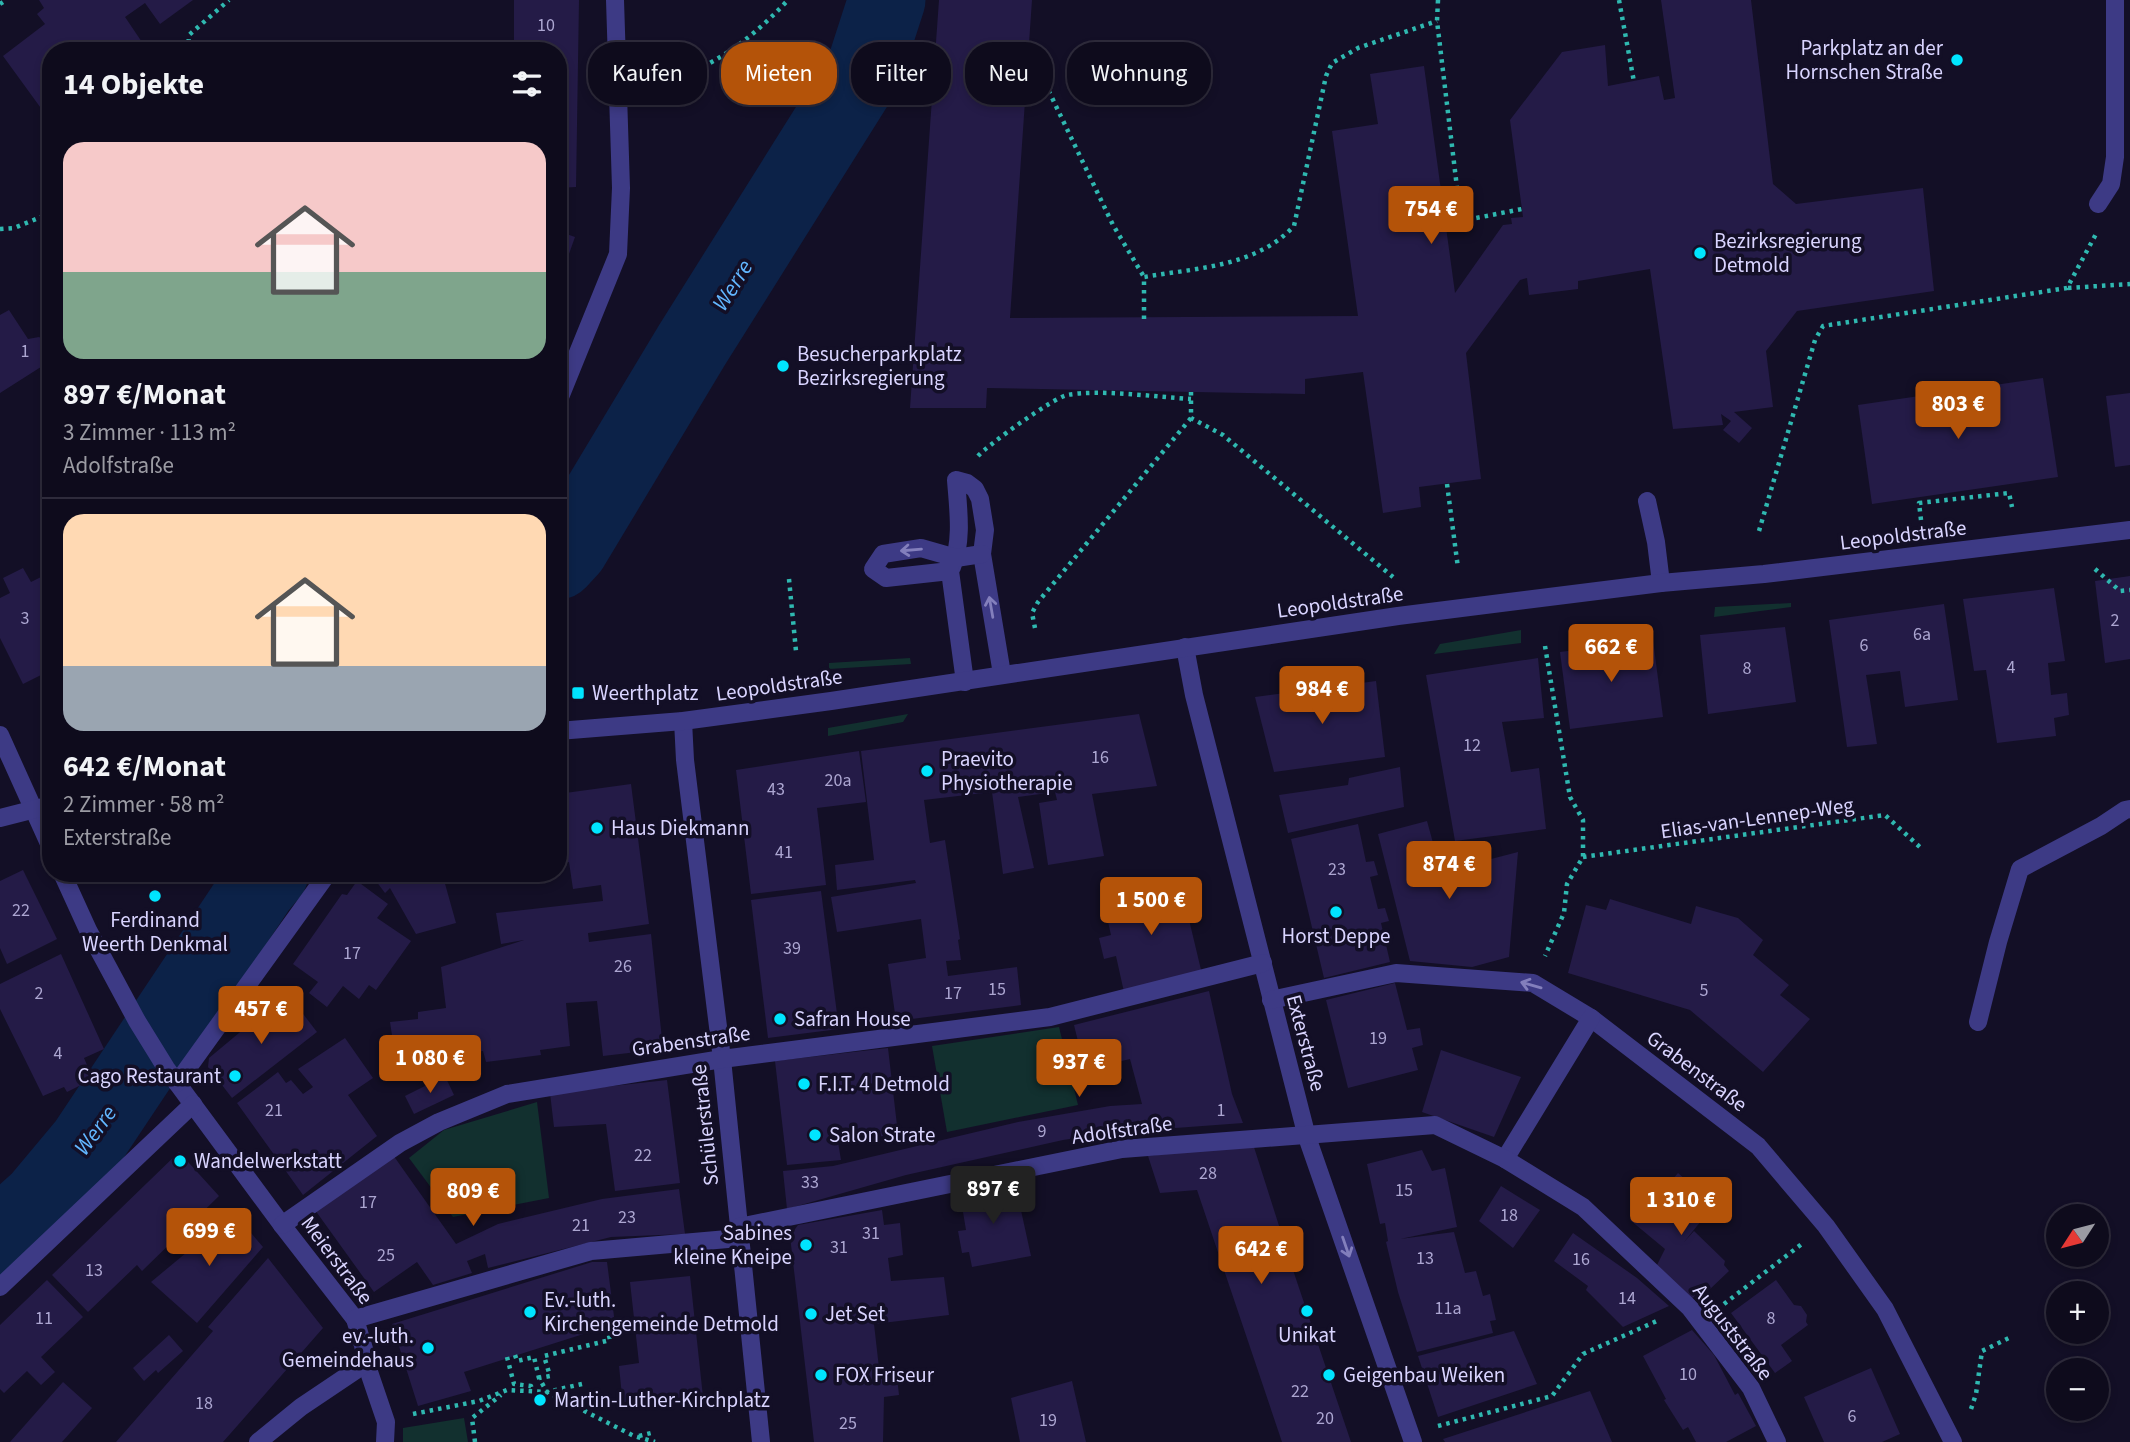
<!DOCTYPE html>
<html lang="de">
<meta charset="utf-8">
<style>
:root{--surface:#0e0b1c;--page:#171425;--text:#f1f3f6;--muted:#9b9ba3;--line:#2e2b3b;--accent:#b45309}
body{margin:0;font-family:"Source Sans 3",sans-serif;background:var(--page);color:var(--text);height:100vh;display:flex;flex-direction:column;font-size:26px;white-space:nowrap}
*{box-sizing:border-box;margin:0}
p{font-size:23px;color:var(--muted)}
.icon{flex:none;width:38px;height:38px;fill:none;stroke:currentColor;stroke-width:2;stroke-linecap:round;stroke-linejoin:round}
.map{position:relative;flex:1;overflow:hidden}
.side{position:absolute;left:42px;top:42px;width:525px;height:840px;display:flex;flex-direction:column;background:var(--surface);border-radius:28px;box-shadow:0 4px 10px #0003,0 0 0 2px var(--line)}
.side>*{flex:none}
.hud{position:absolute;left:588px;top:42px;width:665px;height:63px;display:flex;gap:14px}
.needle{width:46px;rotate:234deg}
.controls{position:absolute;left:2046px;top:1204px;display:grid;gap:14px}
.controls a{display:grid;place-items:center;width:63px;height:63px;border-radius:50%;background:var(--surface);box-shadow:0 4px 10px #0003,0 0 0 2px var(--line);font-size:35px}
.price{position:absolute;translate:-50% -60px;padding:0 16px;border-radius:7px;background:var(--accent);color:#fff;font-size:23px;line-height:46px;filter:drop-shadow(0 2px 4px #0008)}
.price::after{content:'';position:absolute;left:50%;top:42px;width:21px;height:16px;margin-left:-10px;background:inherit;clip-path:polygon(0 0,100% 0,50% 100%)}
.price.on{background:#222;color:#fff}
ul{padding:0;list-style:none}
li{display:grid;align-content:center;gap:14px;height:371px;padding:0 21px}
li+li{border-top:2px solid var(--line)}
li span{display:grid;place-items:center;height:217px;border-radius:21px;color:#555}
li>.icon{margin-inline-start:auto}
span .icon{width:126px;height:126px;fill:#fffc;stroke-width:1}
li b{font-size:30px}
h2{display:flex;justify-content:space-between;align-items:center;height:84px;padding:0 21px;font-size:30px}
.chip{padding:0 24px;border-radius:28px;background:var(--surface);box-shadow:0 4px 10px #0003,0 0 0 2px var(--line);font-size:24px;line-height:63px}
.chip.on{background:var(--accent);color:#fff}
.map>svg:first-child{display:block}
.green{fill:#12302f}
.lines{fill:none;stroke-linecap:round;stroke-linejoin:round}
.river{stroke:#0c2248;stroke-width:77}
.building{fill:#241b47}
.path{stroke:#2fb8b0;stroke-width:4.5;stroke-dasharray:3.5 5;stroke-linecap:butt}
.minor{stroke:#3d3a85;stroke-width:18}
.oneway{stroke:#837fbc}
.poi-dot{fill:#00e5ff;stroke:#130f26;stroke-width:2.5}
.labels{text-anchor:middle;stroke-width:7;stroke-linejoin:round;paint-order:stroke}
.number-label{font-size:18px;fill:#aca6d1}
.poi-label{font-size:21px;fill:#d9d4ff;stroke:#130f26;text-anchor:start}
.street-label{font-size:21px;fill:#d9d4ff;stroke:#130f26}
.water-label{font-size:23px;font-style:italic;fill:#62b6ff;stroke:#130f26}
</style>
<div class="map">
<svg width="2130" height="1442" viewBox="0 0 2130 1442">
<rect width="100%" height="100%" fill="#130f26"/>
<g class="green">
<path d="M1791,603V607L1714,617L1715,607Z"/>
<path d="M1521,630V643L1434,654L1440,644Z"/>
<path d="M910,658L911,664L829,669V663Z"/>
<path d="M908,714L903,722L828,736V728Z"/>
<path d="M1059,1027L1078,1105L947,1132L932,1046Z"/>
<path d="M537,1102L549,1198L453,1217L409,1158L444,1130Z"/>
<path d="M464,1418L468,1442H403V1428Z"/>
</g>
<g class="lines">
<g class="river">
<path d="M558,561L570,548L692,345L864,71L887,0"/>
<path d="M0,1236L40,1200L86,1145L258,887L270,873"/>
</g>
</g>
<g class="building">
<path d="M39,0H193L160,24L145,3L125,17L148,51H51V122L3,56L45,24L37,14L44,8Z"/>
<path d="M514,0H579L576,187L558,188V51H514Z"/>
<path d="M939,0H1032L1010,318L1358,316L1332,131L1378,124L1370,74L1424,66L1455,293L1503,225L1512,224L1511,218L1523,217L1510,120L1562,52L1605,45L1608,86L1659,76L1664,100L1675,98L1661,0H1751L1773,184L1796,204L1923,188L1934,291L1797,311L1766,351L1773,407L1734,412L1752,428L1739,443L1723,430L1731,421L1721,414L1723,425L1673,429L1650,269L1578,281V289L1529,295L1527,278L1520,280L1466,353L1481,479L1419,487L1421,507L1383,513L1363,372L1305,379V394L987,388L986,408H910Z"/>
<path d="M558,231L575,237L559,282H558Z"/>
<path d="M9,310L28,339L39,337L49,343L51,355L44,365L0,393V315Z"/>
<path d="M2043,378L2058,477L1872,504L1858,405Z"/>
<path d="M2130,393V465L2115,467L2106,396Z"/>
<path d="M23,568L31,582L51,572V670L23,684L0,638V598L10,593L3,578Z"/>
<path d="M2130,576V659L2105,663L2095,581Z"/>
<path d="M2054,588L2065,661L2048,663L2051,695L2067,693L2069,715L2054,718L2056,736L1997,743L1986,670L1974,671L1963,599Z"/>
<path d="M1944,604L1958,700L1905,707L1900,671L1866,675L1877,744L1847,747L1829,620Z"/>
<path d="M1785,627L1796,702L1708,714L1700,635Z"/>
<path d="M1653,640L1663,717L1570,729L1560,652Z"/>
<path d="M1538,658L1544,718L1502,722L1511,772L1539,768L1546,829L1455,841L1426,675Z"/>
<path d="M1376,681L1385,757L1274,772L1255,697Z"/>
<path d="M1139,714L1157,786L1092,794L1104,856L1048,865L1039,803L1057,800L1055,792L1018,797L1034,868L1003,874L992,792L924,800L930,843L945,840L960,939L958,940L961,960L946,961L948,976L1017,967L1021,1005L896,1021L888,964L926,958L921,919L837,932L831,897L916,883L915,880L837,890L835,865L874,860L861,751Z"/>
<path d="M859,751L866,802L817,808L826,885L751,894L736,770Z"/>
<path d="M1400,767L1404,807L1288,833L1279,795L1348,785L1349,778Z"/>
<path d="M631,784L649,924L588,933L589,942L651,934L663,1049L603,1056L597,1001L566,1003L570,1046L540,1050L541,1055L486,1062L483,1051L396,1062L390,1022L418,1019V1012L446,1008L441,967L524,940L501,944L496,913L603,901L601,885L573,889L569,862L558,864V794Z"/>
<path d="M1427,821L1441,872L1518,852L1509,957L1472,967L1410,961L1378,834Z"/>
<path d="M1358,824L1366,862L1374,861L1378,875L1370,877L1378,909L1385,908L1389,921L1381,923L1390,962L1324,978L1291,839Z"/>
<path d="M23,870L57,939L7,964L0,948V881Z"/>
<path d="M370,873H442L456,923L416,934L390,888L385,893Z"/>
<path d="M357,881L388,904L377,918L411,941L376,990L369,985L359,999L343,986L327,1007L309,993L318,982L293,964L342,894L347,895Z"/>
<path d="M1180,882L1202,974L1124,992L1116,956L1104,959L1099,938L1111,935L1103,900Z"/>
<path d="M821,891L839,1029L768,1038L751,900Z"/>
<path d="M1610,899L1691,924L1696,906L1738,918L1763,940L1753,955L1789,985L1780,995L1810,1019L1763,1072L1690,1010L1568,973L1586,905L1606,910Z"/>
<path d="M61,954L104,1049L84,1058L93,1079L67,1092L64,1087L43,1096L0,1009V984Z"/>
<path d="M1395,983L1407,1030L1420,1028L1423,1045L1412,1048L1418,1070L1348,1088L1326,1000Z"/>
<path d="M1209,991L1232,1094L1243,1123L1108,1133L1063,1140L906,1175L787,1209L783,1171L833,1166L1018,1122L1110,1106L1142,1104L1130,1059L1085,1070L1074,1025Z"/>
<path d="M287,993L317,1032L232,1098L208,1067L209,1058Z"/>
<path d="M345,1038L373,1078L348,1095L377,1136L303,1195L237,1103L278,1072L286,1083L291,1080L303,1094L313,1087L298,1069Z"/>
<path d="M888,1048L898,1134L838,1142L841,1160L787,1165L775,1061Z"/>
<path d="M1441,1050L1521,1077L1494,1137L1422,1112Z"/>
<path d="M445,1076L454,1095L414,1114L405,1096Z"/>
<path d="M667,1080L680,1183L615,1191L606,1124L554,1127L550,1093Z"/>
<path d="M1253,1144L1295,1276L1351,1442H1282L1197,1190L1160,1193L1148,1156Z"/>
<path d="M1422,1150L1432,1171L1445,1168L1457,1227L1400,1239L1454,1232L1465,1273L1476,1271L1483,1296L1490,1294L1496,1320L1490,1321L1493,1333L1417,1352L1398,1292L1386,1242L1388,1241L1385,1223L1380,1224L1367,1164Z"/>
<path d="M179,1152L219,1196L142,1271L137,1265L88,1312L52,1275Z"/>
<path d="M393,1155L456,1244L498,1224L602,1199L679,1189L685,1234L611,1237L488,1268L485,1254L467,1261L472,1273L433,1285L417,1262L374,1292L315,1210Z"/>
<path d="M1678,1173L1714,1205L1684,1242L1694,1231L1725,1261L1724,1265L1729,1271L1709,1290L1705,1285L1691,1300L1655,1269L1665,1249L1630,1220L1659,1189L1662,1192Z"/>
<path d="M1015,1183L1031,1256L972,1267L969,1252L962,1253L958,1231L966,1230L960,1194Z"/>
<path d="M1501,1186L1540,1210L1513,1248L1479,1221Z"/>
<path d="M882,1210L884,1225L900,1223L903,1255L888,1258L891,1281L944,1277L949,1315L874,1324L879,1368H896L899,1395L884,1397L883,1442H814L790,1236L798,1225Z"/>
<path d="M234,1213L263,1247L197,1323L151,1282Z"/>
<path d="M1573,1233L1637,1278L1669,1306L1623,1327L1586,1290L1588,1286L1554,1261Z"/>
<path d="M268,1258L323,1328L223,1442H116L213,1331L208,1327Z"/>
<path d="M592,1262H607L615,1324L464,1372L471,1391L418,1406L392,1324Z"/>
<path d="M690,1276L703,1397L623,1406L619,1366L639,1363L630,1282Z"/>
<path d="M47,1280L83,1317L41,1357L55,1372L41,1385L27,1371L4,1393L0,1389V1325Z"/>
<path d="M1776,1280L1794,1305L1801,1306L1807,1315L1806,1322L1808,1325L1781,1345L1792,1361L1775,1373L1731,1313Z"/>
<path d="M1692,1330L1714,1355L1735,1395L1738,1393L1756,1426L1726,1442H1696L1688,1427L1683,1430L1664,1400L1666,1399L1643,1356Z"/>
<path d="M1514,1331L1537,1384L1438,1417L1418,1356Z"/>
<path d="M169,1335L183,1351L158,1373L156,1370L144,1381L133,1368Z"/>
<path d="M1871,1368L1900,1434L1882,1442H1824L1804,1397Z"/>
<path d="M1072,1381L1086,1442H1020L1011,1398Z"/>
<path d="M63,1382L92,1408L62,1442H10Z"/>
<path d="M1590,1391L1612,1442H1445L1443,1439Z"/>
</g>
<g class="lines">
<g class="path">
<path d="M1438,0L1437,21L1461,221L1522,209"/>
<path d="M1619,0L1634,82"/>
<path d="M0,4L6,0"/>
<path d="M188,51L189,35L229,0"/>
<path d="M1029,57L1044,56L1043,79L1113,225L1144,277"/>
<path d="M647,87C705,73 747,44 788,0"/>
<path d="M0,229L14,228L51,213"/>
<path d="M2068,288L2130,284"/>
<path d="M1144,319V277C1196,268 1256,267 1294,226L1326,76L1332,63L1358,48L1437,21"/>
<path d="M1191,392V418L1223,435L1393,577"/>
<path d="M978,456C989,444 1053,398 1067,395C1100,389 1156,397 1191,399"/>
<path d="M1447,484L1458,568"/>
<path d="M1921,520L1919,503L2009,493L2012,507"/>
<path d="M46,525L51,530"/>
<path d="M1759,531L1815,340L1823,326L2067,288L2096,234"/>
<path d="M2095,569L2120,591L2130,590"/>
<path d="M789,579L796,651"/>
<path d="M1035,628L1032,613L1038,602L1191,418"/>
<path d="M1545,646L1570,797L1583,820V857L1567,884L1564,913L1545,956"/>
<path d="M1583,857L1885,815L1922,849"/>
<path d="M1724,1304L1803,1243"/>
<path d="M515,1355L517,1361L534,1357L539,1378"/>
<path d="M507,1357L514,1384L531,1386L532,1390"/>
<path d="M582,1384L547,1392L539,1378L550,1376L544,1356L610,1340L607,1327"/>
<path d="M1971,1409L1976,1394L1982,1351L2011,1337"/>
<path d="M413,1414L479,1401L507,1390L547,1392L634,1436L655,1442"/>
<path d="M1438,1426L1552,1396L1583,1354L1659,1320"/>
<path d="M639,1436L655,1432"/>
<path d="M475,1442L472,1418L501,1395"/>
</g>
<g class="minor">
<path d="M2098,204L2111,184L2115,157V0"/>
<path d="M558,402L618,254L621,188L615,0"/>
<path d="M1647,501L1656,542L1661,583"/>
<path d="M952,567C963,540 958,508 956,480L967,483L975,489L980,499L985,530L982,554L1002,674"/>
<path d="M1185,647L1194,695L1307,1137L1413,1442"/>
<path d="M965,682L950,571L886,578L873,569L883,554L921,548L956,558L982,554"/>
<path d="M683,721L685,760L722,1059L761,1442"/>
<path d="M558,731L683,721L831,701L1398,616L1661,583L1764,574L2130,530"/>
<path d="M0,735L51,848"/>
<path d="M0,818L51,805"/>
<path d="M62,873L88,930L137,1021L166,1068L282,1225L355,1319L368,1362L369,1372L386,1422L385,1442"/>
<path d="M1271,1000L1396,973L1533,983L1591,1018L1758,1146L1826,1226L1885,1309L1953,1442"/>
<path d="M1978,1022L1998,942L2020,869L2101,826L2125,810L2130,809"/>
<path d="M177,1083L328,873"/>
<path d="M1505,1159L1591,1018"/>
<path d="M282,1225L400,1143L439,1122L507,1094L722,1059L1050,1017L1263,963"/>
<path d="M739,1227L1122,1149L1435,1125L1505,1159L1583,1207L1690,1308L1751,1388L1777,1442"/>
<path d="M0,1287L193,1104"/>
<path d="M355,1319L591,1251L739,1238"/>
<path d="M258,1442L301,1407L368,1362"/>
</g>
</g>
<defs><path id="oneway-shaft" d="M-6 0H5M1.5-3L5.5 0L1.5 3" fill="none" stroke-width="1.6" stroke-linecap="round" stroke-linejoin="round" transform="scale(1.75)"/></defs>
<g class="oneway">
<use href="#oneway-shaft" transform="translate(911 550) rotate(175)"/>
<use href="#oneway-shaft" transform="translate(991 607) rotate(-100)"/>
<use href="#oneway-shaft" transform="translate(1531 985) rotate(-164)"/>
<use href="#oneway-shaft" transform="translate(1346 1247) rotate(71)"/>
</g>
<g class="poi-dot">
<circle cx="1957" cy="60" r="7"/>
<circle cx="1700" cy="253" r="7"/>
<circle cx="783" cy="366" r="7"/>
<rect x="571" y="686" width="14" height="14" rx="3.5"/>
<circle cx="927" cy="771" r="7"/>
<circle cx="597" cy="828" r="7"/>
<circle cx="155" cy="896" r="7"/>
<circle cx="1336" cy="912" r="7"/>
<circle cx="780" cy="1019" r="7"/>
<circle cx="235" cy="1076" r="7"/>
<circle cx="804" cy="1084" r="7"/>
<circle cx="815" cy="1135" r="7"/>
<circle cx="180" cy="1161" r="7"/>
<circle cx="806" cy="1245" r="7"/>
<circle cx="1307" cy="1311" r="7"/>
<circle cx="530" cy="1312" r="7"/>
<circle cx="811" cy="1314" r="7"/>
<circle cx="428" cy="1348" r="7"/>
<circle cx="821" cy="1375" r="7"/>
<circle cx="1329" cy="1375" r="7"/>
<circle cx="540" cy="1400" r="7"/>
</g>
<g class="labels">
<g class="number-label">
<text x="546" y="31">10</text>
<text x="25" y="357">1</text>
<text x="25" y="624">3</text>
<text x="2115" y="626">2</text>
<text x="1922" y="640">6a</text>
<text x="1864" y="651">6</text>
<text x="2011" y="673">4</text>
<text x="1747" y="674">8</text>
<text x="1472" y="751">12</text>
<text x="1100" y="763">16</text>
<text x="838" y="786">20a</text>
<text x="776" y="795">43</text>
<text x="784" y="858">41</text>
<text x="1337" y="875">23</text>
<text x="21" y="916">22</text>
<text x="792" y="954">39</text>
<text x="352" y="959">17</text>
<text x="623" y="972">26</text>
<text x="997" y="995">15</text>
<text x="1704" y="996">5</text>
<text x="39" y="999">2</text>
<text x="953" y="999">17</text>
<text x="1378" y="1044">19</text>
<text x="58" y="1059">4</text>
<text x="274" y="1116">21</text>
<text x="1221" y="1116">1</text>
<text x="1042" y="1137">9</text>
<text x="643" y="1161">22</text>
<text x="1208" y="1179">28</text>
<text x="810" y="1188">33</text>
<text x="1404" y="1196">15</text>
<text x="368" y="1208">17</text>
<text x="1509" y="1221">18</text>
<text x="627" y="1223">23</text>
<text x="581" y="1231">21</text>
<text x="871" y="1239">31</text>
<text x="839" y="1253">31</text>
<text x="386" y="1261">25</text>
<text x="1425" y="1264">13</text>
<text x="1581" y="1265">16</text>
<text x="94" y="1276">13</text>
<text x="1627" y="1304">14</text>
<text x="1448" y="1314">11a</text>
<text x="44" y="1324">11</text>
<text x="1771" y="1324">8</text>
<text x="1688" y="1380">10</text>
<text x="1300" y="1397">22</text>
<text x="204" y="1409">18</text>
<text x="1852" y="1422">6</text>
<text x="1325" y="1424">20</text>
<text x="1048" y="1426">19</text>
<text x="848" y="1429">25</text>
</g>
<g class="poi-label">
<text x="1943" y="55" text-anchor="end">Parkplatz an der<tspan x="1943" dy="24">Hornschen Straße</tspan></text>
<text x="1714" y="248">Bezirksregierung<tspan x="1714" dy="24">Detmold</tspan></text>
<text x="797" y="361">Besucherparkplatz<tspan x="797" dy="24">Bezirksregierung</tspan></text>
<text x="592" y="700">Weerthplatz</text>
<text x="941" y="766">Praevito<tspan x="941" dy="24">Physiotherapie</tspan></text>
<text x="611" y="835">Haus Diekmann</text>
<text x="155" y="927" text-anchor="middle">Ferdinand<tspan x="155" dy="24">Weerth Denkmal</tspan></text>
<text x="1336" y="943" text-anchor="middle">Horst Deppe</text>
<text x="794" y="1026">Safran House</text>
<text x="221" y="1083" text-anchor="end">Cago Restaurant</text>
<text x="818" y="1091">F.I.T. 4 Detmold</text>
<text x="829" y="1142">Salon Strate</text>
<text x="194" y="1168">Wandelwerkstatt</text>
<text x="792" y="1240" text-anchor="end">Sabines<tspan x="792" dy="24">kleine Kneipe</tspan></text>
<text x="544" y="1307">Ev.-luth.<tspan x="544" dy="24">Kirchengemeinde Detmold</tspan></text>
<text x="825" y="1321">Jet Set</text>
<text x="1307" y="1342" text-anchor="middle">Unikat</text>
<text x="414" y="1343" text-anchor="end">ev.-luth.<tspan x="414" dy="24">Gemeindehaus</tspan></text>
<text x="835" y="1382">FOX Friseur</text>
<text x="1343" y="1382">Geigenbau Weiken</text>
<text x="554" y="1407">Martin-Luther-Kirchplatz</text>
</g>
<g class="street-label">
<text transform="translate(1903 535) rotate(-7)" y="7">Leopoldstraße</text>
<text transform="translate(1340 602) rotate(-8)" y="7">Leopoldstraße</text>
<text transform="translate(779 685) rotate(-8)" y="7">Leopoldstraße</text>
<text transform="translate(1757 818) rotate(-8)" y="7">Elias-van-Lennep-Weg</text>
<text transform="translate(691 1041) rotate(-8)" y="7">Grabenstraße</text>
<text transform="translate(1306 1043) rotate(75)" y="7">Exterstraße</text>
<text transform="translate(1697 1071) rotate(37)" y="7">Grabenstraße</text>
<text transform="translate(705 1125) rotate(-96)" y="7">Schülerstraße</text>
<text transform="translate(1122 1130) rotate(-8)" y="7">Adolfstraße</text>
<text transform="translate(337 1260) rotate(53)" y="7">Meierstraße</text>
<text transform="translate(1733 1332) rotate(52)" y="7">Auguststraße</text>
</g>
<g class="water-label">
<text transform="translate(732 285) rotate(-58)" y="8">Werre</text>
<text transform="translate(95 1130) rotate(-54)" y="8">Werre</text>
</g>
</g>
</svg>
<div class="controls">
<a><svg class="needle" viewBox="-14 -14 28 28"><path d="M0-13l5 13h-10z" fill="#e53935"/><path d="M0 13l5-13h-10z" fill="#9b9ba3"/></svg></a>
<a>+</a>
<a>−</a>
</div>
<b class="price" style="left:1431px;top:246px">754 €</b>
<b class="price" style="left:1958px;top:441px">803 €</b>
<b class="price" style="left:1611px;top:684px">662 €</b>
<b class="price" style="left:1322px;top:726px">984 €</b>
<b class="price" style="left:1449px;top:901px">874 €</b>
<b class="price" style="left:1151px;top:937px">1 500 €</b>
<b class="price" style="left:261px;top:1046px">457 €</b>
<b class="price" style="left:430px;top:1095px">1 080 €</b>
<b class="price" style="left:1079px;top:1099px">937 €</b>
<b class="price on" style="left:993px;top:1226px">897 €</b>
<b class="price" style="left:473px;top:1228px">809 €</b>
<b class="price" style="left:1681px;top:1237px">1 310 €</b>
<b class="price" style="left:209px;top:1268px">699 €</b>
<b class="price" style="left:1261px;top:1286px">642 €</b>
<div class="hud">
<a class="chip">Kaufen</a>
<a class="chip on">Mieten</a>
<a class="chip">Filter</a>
<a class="chip">Neu</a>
<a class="chip">Wohnung</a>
</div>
<section class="side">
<h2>14 Objekte<svg class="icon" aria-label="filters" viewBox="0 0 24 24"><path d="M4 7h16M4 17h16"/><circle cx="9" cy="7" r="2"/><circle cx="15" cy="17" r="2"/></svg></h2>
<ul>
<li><span style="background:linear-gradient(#f6c9c9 60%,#7fa58c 0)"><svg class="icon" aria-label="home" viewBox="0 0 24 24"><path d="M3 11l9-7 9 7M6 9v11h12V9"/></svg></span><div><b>897 €/Monat</b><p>3 Zimmer · 113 m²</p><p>Adolfstraße</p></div></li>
<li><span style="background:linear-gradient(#ffd9b3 70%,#9aa5b1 0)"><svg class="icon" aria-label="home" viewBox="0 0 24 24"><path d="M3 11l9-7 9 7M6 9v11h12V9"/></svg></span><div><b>642 €/Monat</b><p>2 Zimmer · 58 m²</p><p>Exterstraße</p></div></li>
</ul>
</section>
</div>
